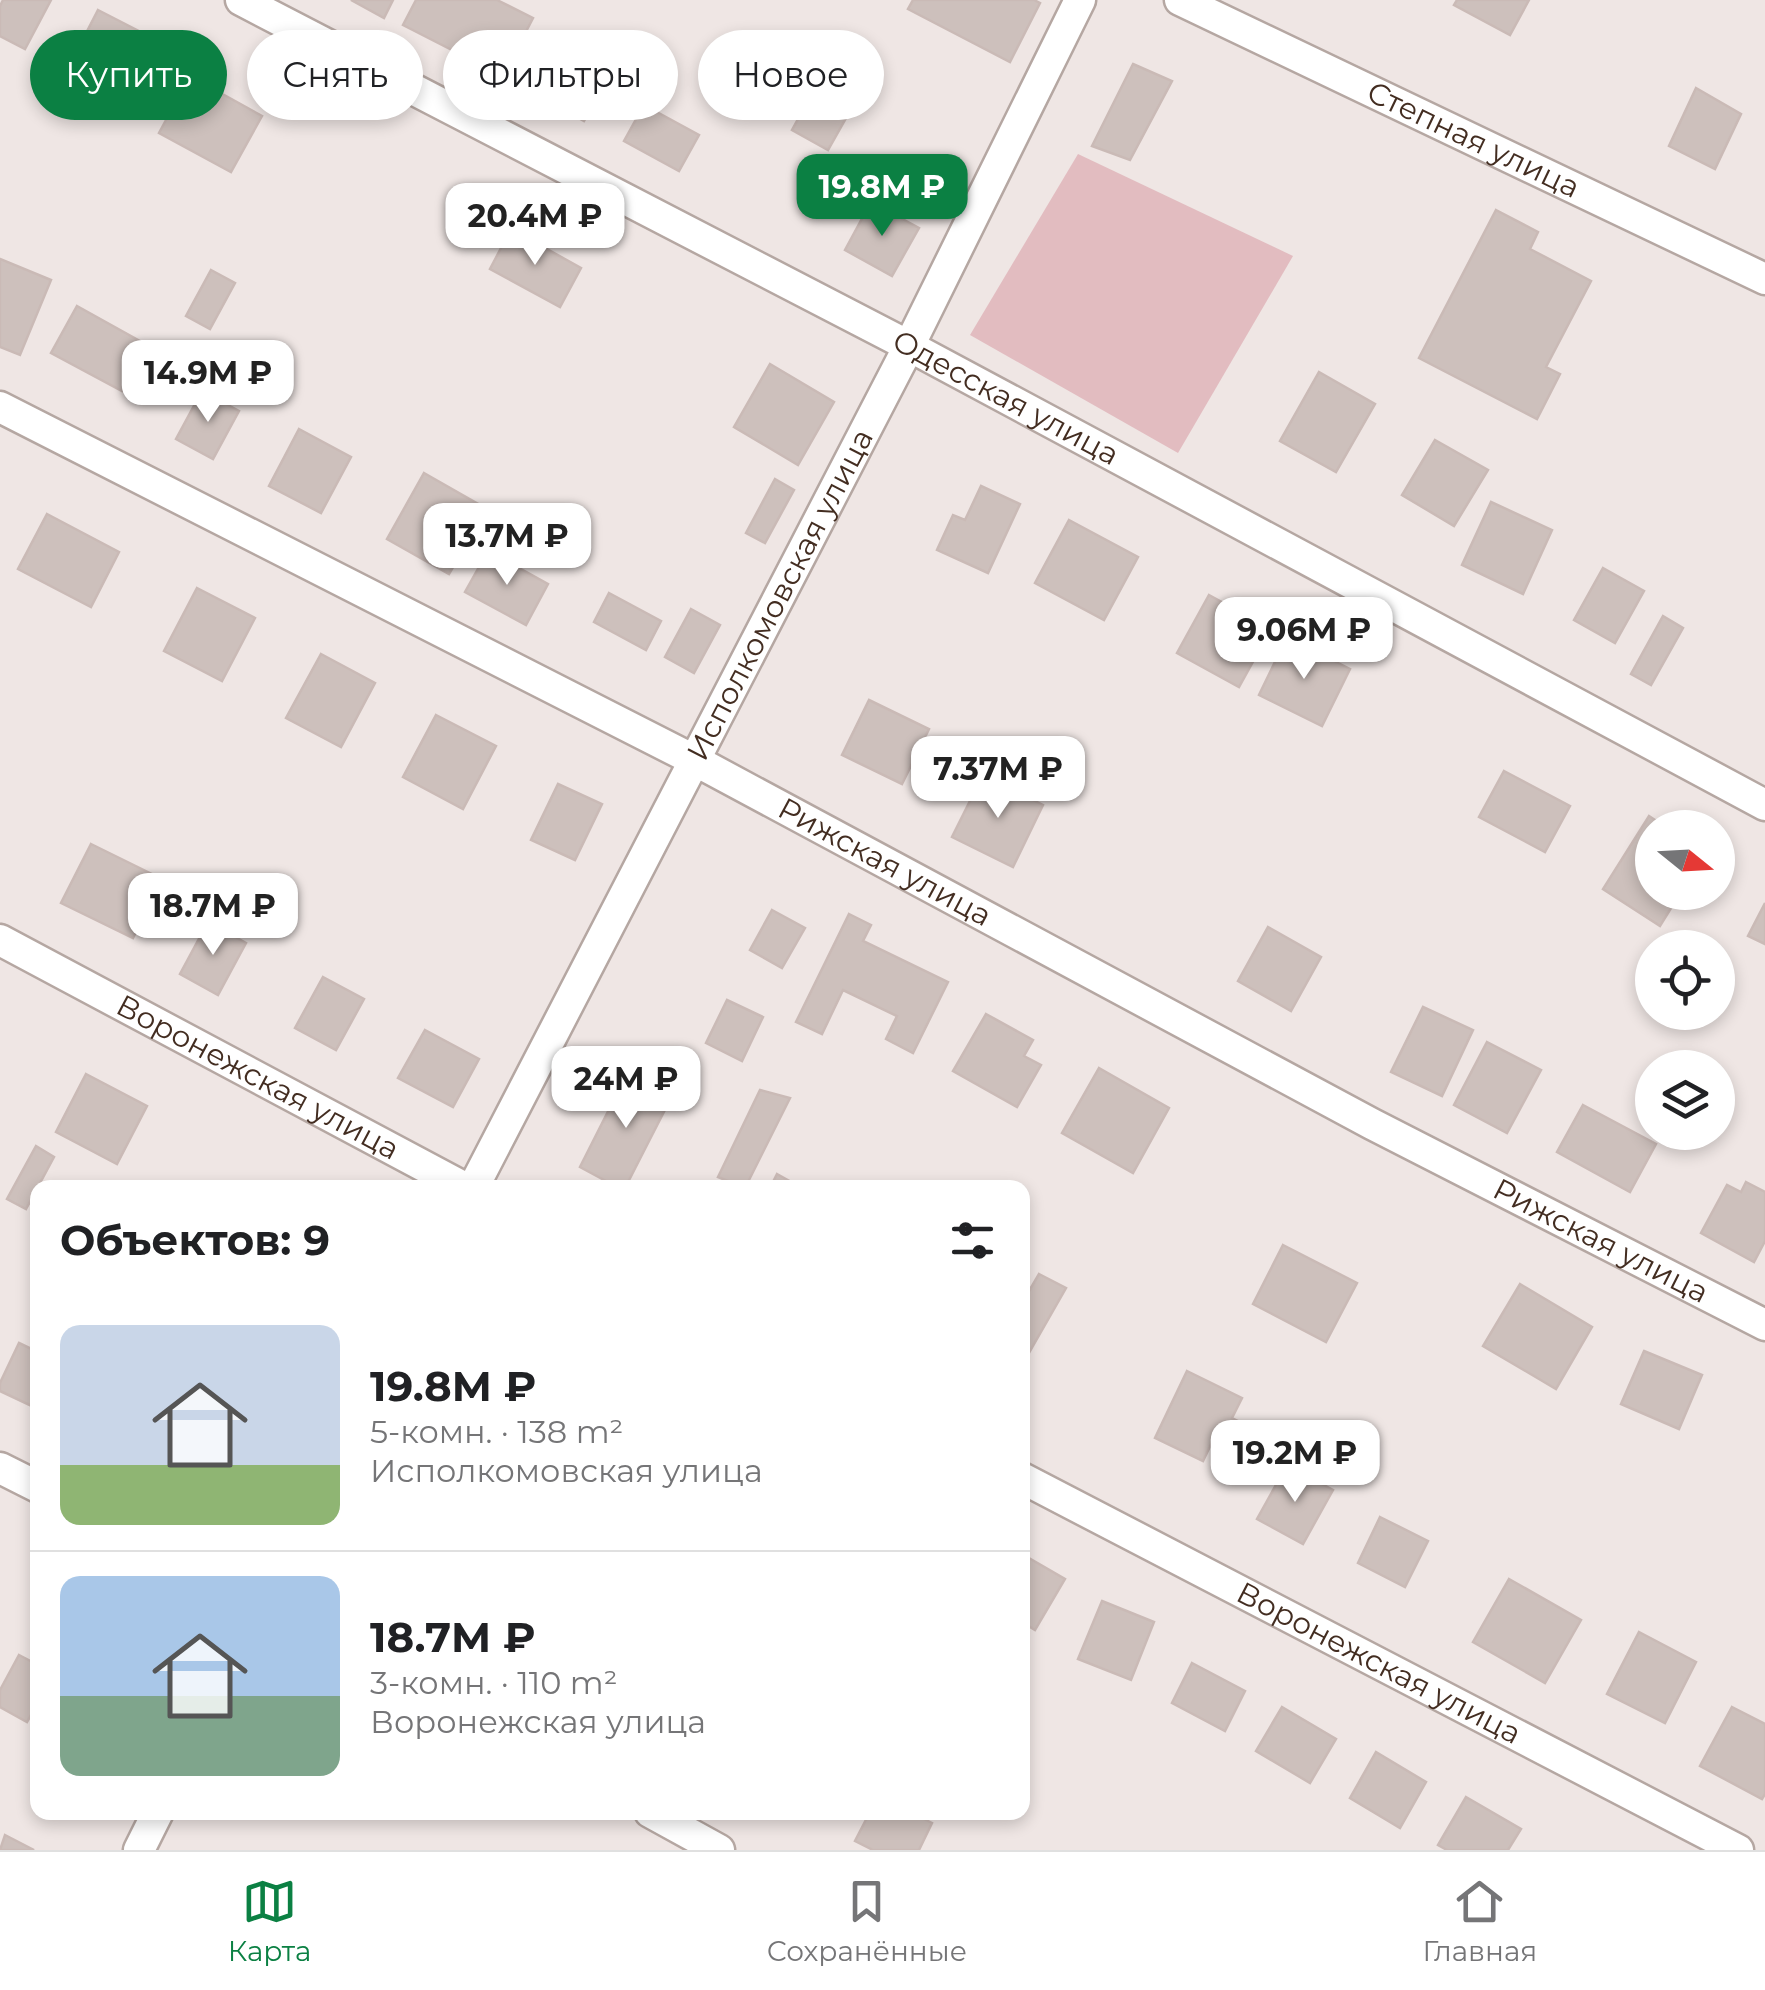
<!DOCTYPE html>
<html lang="ru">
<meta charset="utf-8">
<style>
:root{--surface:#fff;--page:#f6f6f6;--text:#202124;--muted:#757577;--line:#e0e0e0;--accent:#0b8043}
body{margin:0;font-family:Montserrat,sans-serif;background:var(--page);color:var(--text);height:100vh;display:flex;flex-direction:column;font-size:38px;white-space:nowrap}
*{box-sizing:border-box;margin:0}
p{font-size:32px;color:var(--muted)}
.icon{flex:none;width:55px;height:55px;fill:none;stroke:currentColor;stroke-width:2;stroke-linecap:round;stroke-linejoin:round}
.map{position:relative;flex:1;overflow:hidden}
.side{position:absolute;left:30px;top:1180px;width:1000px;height:640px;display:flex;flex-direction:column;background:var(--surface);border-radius:20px;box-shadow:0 5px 15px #0003}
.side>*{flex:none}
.top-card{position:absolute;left:30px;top:30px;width:1000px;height:90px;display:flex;gap:20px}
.needle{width:65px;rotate:108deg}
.buttons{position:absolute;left:1635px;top:810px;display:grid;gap:20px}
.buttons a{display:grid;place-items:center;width:100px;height:100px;border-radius:50%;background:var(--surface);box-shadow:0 5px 15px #0003;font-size:50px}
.price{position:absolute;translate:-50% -85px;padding:0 22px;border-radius:20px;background:#fff;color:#222;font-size:32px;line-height:65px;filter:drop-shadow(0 2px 5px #0008)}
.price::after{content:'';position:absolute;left:50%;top:60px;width:30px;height:22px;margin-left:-15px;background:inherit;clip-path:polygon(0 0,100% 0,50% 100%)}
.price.on{background:var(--accent);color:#fff}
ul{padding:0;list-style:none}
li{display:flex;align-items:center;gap:30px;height:250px;padding:0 30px}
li+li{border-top:2px solid var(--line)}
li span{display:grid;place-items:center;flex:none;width:280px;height:200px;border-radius:20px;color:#555}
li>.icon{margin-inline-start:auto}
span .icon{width:120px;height:120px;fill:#fffc;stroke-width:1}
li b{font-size:42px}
h2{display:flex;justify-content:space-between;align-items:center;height:120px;padding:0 30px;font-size:42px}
.chip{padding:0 35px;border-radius:45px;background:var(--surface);box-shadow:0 5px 15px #0003;font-size:35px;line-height:90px}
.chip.on{background:var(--accent);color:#fff}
.tabs{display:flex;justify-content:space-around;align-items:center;height:140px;border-top:2px solid var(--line);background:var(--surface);font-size:28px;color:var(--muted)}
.tabs a{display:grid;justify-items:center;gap:5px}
.tabs .on{color:var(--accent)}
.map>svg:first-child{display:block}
.green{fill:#e2bcc0}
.building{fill:#cdc0bc;stroke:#cabab6;stroke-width:2.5}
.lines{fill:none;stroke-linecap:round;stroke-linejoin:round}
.minor-casing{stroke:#b5a7a2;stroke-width:35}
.minor{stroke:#fff;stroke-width:30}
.labels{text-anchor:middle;stroke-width:8;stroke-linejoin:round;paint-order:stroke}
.street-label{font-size:30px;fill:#432d21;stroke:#fbf6f6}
</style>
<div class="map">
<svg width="1765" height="1850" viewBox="0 0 1765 1850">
<rect width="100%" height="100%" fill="#efe6e4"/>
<path class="green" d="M1078,154L1293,256L1178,453L970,335Z"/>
<g class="building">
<path d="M3,0H51L25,49L0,36V6Z"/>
<path d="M351,0H393L384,18Z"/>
<path d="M416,0H497L533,18L503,76L403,25Z"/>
<path d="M913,0H1034L1040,3L1010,62L908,9Z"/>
<path d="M1457,0H1529L1510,35L1454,5Z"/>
<path d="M98,10L168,46L131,116L62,80Z"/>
<path d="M562,55L607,80L584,121L539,96Z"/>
<path d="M1133,64L1172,81L1130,160L1092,146Z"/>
<path d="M190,76L262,116L231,172L159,133Z"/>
<path d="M1696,88L1741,114L1715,169L1669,146Z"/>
<path d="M813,92L850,111L828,150L792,130Z"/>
<path d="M644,105L699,135L679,171L624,141Z"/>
<path d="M871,202L919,228L892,276L845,250Z"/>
<path d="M1496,210L1538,232L1530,249L1591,281L1546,367L1560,374L1537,419L1419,358Z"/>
<path d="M511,229L581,268L560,307L490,269Z"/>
<path d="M0,259L51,280L20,355L0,347Z"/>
<path d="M211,270L235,283L210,329L186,316Z"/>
<path d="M77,306L147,345L122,391L51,353Z"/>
<path d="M770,364L834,402L798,465L734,427Z"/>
<path d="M1319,372L1375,404L1336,472L1280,441Z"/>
<path d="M202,391L239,411L213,459L176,439Z"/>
<path d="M299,429L351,457L321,513L269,486Z"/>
<path d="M1435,440L1488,470L1454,526L1402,495Z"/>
<path d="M424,473L487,509L449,574L387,539Z"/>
<path d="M775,479L794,490L765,543L746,533Z"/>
<path d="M981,486L1020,504L988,573L937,550L953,515L965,520Z"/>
<path d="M1491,502L1552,530L1523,594L1462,565Z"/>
<path d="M47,514L119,552L91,607L18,569Z"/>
<path d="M1069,520L1138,557L1104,620L1035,583Z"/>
<path d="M488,551L548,584L526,625L465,592Z"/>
<path d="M1603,568L1644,591L1615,643L1574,620Z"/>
<path d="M197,588L255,618L222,681L164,651Z"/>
<path d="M609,593L661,621L646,650L594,622Z"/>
<path d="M1209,595L1271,629L1239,687L1177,653Z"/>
<path d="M691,609L720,625L694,673L665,657Z"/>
<path d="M1663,616L1683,628L1651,685L1631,674Z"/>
<path d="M1287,637L1350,669L1322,726L1259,695Z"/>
<path d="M321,654L375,683L341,747L286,718Z"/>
<path d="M869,700L929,729L902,784L842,755Z"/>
<path d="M436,715L496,746L463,809L403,777Z"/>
<path d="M1504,771L1570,806L1545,852L1479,817Z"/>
<path d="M983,775L1043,805L1013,867L952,837Z"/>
<path d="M558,784L602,804L575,860L531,840Z"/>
<path d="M1649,816L1667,828H1652V892H1681L1660,926L1603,889Z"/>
<path d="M91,844L162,879L133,938L61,903Z"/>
<path d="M1765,903V944L1748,936Z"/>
<path d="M772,910L805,928L782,968L750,950Z"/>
<path d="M849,914L871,925L863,941L948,982L913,1053L886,1039L897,1016L843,990L822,1034L796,1022Z"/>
<path d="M208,922L246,943L218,995L180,974Z"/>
<path d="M1268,927L1321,957L1291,1011L1238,981Z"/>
<path d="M323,977L364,999L336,1050L295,1028Z"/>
<path d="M727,1000L763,1017L742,1061L706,1043Z"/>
<path d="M1423,1007L1473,1030L1442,1096L1391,1072Z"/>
<path d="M986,1014L1033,1040L1024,1056L1041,1065L1017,1107L953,1071Z"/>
<path d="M425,1030L479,1059L453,1107L398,1078Z"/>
<path d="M1487,1042L1541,1070L1507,1133L1454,1105Z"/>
<path d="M1099,1068L1169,1108L1133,1173L1062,1133Z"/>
<path d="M628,1072L673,1094L625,1188H619L580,1167Z"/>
<path d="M86,1074L147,1106L117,1164L56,1132Z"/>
<path d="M760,1090L790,1098L745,1188L718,1177Z"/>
<path d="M1583,1105L1656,1144L1630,1192L1557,1152Z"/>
<path d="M36,1146L54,1157L26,1209L7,1199Z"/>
<path d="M777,1174L802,1188H770Z"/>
<path d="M1746,1182L1765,1192V1241L1754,1262L1701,1233L1727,1185L1741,1192Z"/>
<path d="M1283,1245L1357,1283L1326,1342L1253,1304Z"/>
<path d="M1039,1274L1066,1288L1022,1365V1303Z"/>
<path d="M1520,1284L1592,1327L1556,1389L1483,1346Z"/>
<path d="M19,1343L38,1352V1409L0,1391V1383Z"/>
<path d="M1644,1351L1702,1375L1679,1429L1621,1404Z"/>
<path d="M1187,1371L1242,1398L1232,1418L1244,1424L1234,1445L1215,1436L1203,1461L1155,1438Z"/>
<path d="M1287,1465L1333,1490L1303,1544L1257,1519Z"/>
<path d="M1380,1517L1428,1541L1405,1587L1358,1563Z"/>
<path d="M1022,1554L1065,1579L1035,1630L1022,1622Z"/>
<path d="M1509,1579L1581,1620L1545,1683L1473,1642Z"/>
<path d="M1102,1601L1154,1622L1131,1680L1078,1659Z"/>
<path d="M1639,1632L1696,1662L1665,1723L1607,1694Z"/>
<path d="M19,1655L38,1665V1703L27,1722L0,1707V1690Z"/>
<path d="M1192,1663L1245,1691L1225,1731L1172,1703Z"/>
<path d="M1282,1707L1336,1739L1310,1783L1256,1751Z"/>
<path d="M1732,1707L1765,1724V1794L1762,1799L1700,1766Z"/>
<path d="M1376,1752L1426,1782L1400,1828L1350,1798Z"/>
<path d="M1466,1797L1521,1829L1508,1850H1447L1438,1845Z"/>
<path d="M870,1812H910L932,1823L919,1850H873L855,1841Z"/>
<path d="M5,1835L34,1850H0Z"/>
</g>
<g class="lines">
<g class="minor-casing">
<g id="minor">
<path id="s1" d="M241,0L909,346L1765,805"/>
<path id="s2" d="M1180,0L1765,279"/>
<path id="s3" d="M0,407L696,761L1372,1124L1765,1325"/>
<path id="s4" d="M0,940L465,1188"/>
<path id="s5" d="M473,1188L909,346L1080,0"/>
<path d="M0,1468L38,1487"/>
<path id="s6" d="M1022,1478L1738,1850"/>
<path d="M650,1812L719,1850"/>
<path d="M139,1850L158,1812"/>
</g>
</g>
<use href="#minor" class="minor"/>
</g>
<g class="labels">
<g class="street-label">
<text dy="10" stroke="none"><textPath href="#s2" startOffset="325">Степная улица</textPath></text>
<text dy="10" stroke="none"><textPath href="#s1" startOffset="862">Одесская улица</textPath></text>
<text dy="10" stroke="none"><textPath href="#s5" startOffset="668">Исполкомовская улица</textPath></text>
<text dy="10" stroke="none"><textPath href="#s3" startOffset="995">Рижская улица</textPath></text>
<text dy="10" stroke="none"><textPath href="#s4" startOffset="292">Воронежская улица</textPath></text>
<text dy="10" stroke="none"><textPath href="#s3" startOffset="1805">Рижская улица</textPath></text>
<text dy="10" stroke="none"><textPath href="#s6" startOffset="402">Воронежская улица</textPath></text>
</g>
</g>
</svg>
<div class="buttons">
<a><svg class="needle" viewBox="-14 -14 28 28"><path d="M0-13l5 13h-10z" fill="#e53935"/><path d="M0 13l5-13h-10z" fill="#757577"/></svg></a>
<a><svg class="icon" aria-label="locate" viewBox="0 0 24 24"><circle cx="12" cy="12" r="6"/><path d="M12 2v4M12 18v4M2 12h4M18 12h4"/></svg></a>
<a><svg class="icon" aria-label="layers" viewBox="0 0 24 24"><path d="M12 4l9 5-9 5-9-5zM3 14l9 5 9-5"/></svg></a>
</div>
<b class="price on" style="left:882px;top:239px">19.8M ₽</b>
<b class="price" style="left:535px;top:268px">20.4M ₽</b>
<b class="price" style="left:208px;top:425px">14.9M ₽</b>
<b class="price" style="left:507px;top:588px">13.7M ₽</b>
<b class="price" style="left:1304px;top:682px">9.06M ₽</b>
<b class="price" style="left:998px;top:821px">7.37M ₽</b>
<b class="price" style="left:213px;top:958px">18.7M ₽</b>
<b class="price" style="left:626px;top:1131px">24M ₽</b>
<b class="price" style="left:1295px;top:1505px">19.2M ₽</b>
<div class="top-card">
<a class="chip on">Купить</a>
<a class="chip">Снять</a>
<a class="chip">Фильтры</a>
<a class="chip">Новое</a>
</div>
<section class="side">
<h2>Объектов: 9<svg class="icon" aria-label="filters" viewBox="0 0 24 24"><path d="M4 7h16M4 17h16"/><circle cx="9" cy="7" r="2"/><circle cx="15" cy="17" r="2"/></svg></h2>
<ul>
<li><span style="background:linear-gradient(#c9d6e8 70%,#8fb573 0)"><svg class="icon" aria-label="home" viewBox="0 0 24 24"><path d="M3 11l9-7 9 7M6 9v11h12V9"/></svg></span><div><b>19.8M ₽</b><p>5-комн. · 138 m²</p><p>Исполкомовская улица</p></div></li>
<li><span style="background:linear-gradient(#a9c7e8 60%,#7fa58c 0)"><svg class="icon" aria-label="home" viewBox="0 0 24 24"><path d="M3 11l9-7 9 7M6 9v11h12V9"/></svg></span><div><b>18.7M ₽</b><p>3-комн. · 110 m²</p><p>Воронежская улица</p></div></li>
</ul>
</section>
</div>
<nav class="tabs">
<a class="on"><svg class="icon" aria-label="map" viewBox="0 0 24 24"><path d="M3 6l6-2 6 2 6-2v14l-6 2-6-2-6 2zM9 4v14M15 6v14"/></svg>Карта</a>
<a><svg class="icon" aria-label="saved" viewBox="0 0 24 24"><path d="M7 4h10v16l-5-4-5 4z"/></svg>Сохранённые</a>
<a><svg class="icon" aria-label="home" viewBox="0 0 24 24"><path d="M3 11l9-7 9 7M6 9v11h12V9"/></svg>Главная</a>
</nav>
